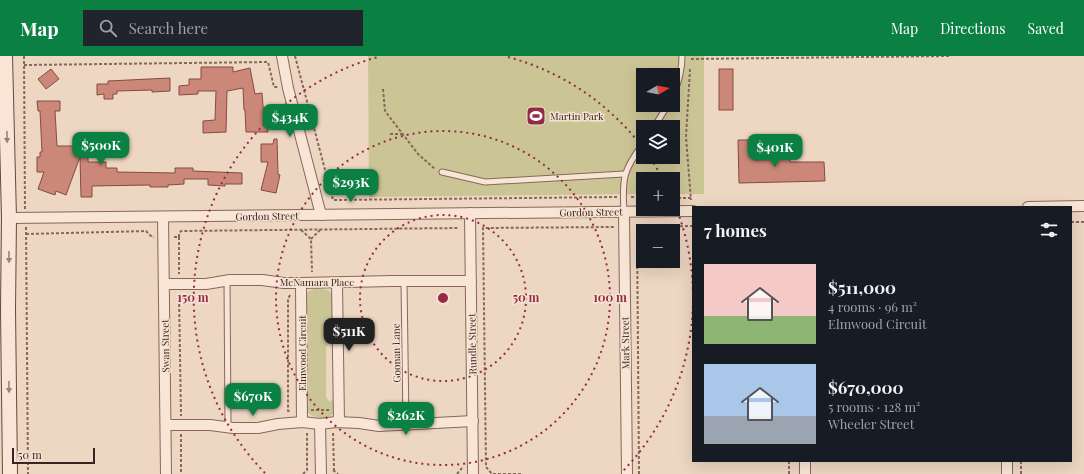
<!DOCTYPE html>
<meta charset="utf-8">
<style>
:root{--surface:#171b24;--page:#20242c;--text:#f1f3f6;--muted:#9ea1a6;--accent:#0b8043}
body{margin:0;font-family:"Playfair Display",serif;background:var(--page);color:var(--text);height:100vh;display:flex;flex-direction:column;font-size:15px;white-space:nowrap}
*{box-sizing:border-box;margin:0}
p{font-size:13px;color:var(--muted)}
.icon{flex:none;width:22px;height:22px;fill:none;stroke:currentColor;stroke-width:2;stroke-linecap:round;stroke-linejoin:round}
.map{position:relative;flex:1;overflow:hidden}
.details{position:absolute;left:692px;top:150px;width:380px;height:256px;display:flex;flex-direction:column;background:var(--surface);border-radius:0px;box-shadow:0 4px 16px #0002}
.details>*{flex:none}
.needle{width:26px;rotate:80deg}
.tools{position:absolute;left:636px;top:12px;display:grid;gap:8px}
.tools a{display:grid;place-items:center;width:44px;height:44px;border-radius:0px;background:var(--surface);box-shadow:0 4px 16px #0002;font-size:20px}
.scale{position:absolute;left:12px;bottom:10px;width:83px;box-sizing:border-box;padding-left:4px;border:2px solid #37241e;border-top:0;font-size:11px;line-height:14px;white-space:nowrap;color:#37241e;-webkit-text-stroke:3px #f5e2d2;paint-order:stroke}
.price{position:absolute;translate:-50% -34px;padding:0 9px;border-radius:8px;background:var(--accent);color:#fff;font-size:13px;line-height:26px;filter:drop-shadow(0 1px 2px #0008)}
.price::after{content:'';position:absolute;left:50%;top:24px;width:12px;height:9px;margin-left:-6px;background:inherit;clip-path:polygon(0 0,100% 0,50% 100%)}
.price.on{background:#222;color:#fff}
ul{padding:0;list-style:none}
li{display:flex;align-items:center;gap:12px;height:100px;padding:0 12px}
li span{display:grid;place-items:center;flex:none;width:112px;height:80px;border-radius:0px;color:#555}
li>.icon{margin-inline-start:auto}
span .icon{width:48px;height:48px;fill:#fffc;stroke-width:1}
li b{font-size:17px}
h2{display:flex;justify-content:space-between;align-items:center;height:48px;padding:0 12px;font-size:17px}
header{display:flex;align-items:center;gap:24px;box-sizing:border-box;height:56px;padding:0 20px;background:var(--accent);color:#fff}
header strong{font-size:19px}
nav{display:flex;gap:22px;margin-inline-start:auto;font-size:14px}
.search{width:280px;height:36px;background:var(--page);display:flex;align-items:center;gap:10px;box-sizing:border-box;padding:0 14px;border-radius:0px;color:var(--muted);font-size:15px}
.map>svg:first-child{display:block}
.green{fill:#cbc596;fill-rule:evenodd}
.building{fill:#cb8778;stroke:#854b40}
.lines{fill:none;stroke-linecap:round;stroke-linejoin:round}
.service-casing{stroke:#87675a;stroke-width:7}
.minor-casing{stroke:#87675a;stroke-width:12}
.secondary-casing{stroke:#68483d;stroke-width:16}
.path{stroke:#87675a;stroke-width:2;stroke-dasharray:3 2;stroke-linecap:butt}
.service{stroke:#f8e5d5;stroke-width:5}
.minor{stroke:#f8e5d5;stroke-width:10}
.secondary{stroke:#f8e5d5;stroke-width:14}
.oneway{fill:#98847a}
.ring{fill:none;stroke:#952b44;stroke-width:2;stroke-dasharray:2 4}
.labels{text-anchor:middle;stroke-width:3;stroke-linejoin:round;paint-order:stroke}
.poi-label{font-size:10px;fill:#37241e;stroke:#f5e2d2;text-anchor:start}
.street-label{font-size:10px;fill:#37241e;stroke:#f5e2d2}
.centre{fill:#952b44;stroke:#f5e2d2;stroke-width:2}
.ring-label{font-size:12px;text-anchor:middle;font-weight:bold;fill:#952b44;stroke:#f5e2d2;stroke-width:3;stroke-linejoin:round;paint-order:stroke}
</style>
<header>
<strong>Map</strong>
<div class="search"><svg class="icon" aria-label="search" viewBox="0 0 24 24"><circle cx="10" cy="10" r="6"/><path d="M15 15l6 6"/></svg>Search here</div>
<nav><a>Map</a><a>Directions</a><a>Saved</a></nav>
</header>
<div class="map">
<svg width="1084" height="418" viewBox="0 0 1084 418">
<rect width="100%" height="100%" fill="#edd6c2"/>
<g class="green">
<path d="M368,0H704V138H673V123H643V138L369,141ZM643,19H673V49H643ZM643,71H673V101H643Z"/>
<path d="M317,232L328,234L333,239L335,281L326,290V341L330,346L335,340C335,345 336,352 334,356C330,365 309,364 306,352L305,240L309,235Z"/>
</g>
<g class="building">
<path d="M201,11H233V16L250,12L255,38L262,37L264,63H267L268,76H246L245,54H244L243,32L227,35L226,76L203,77V65L215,64L216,35H198V38L179,39V30L189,29V23H201Z"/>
<path d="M51,13L59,23L46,33L38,23Z"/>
<rect x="719" y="13" width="14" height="41"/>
<path d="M170,22V35L152,36V34L117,35V38H113V43H104V38L97,39V28H108V25Z"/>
<path d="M37,45H60V55H55L57,90H78V98H88V106H106V112H117V116L175,117V112H193V115L242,117V128H225V130L208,129V123H184V128L168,129V131H150V129L92,130V141H81L80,101L66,139L56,135L55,139L38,133L44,116H37V101H40V96H42L40,55H38Z"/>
<path d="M274,83H277L278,118L280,119L276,137L261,134L268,106H261V88H273Z"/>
<path d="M738,84H753L754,104L790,103V106H824L825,125L739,127Z"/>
</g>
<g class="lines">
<g class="service-casing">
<g id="service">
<path d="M673,39C679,26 682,14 682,0"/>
<path d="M654,71L668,49"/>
<path d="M442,116L485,126L624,118"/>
<path d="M624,156C622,123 623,114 643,88"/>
<path d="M227,224L228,371"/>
<path d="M404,225L406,369"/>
</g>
</g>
<g class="minor-casing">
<g id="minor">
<path d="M282,0L288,32L321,159"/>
<path d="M1028,151L1084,150"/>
<path d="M624,156L627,418"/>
<path d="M470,157L473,418"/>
<path d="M163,161L166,418"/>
<path d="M9,162L693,155"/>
<path d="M301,227L302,366"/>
<path d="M337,227L339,366"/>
<path d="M164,228H206L230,224H262L284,227H301L392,225H471"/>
<path d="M320,368L321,418"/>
<path d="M166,369H210L233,372H258L278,368L302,366L320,368L336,366L359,367L379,370L473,365"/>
<path d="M805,405V418"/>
<path d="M1007,405V418"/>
</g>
</g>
<g class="secondary-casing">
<path id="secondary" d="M5,0L9,162L8,254L10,418"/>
</g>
<g class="path">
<path d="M24,0L25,153"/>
<path d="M295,0L333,144L617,141"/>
<path d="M691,3L951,0"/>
<path d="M24,9L268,6L274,31H278"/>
<path d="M690,13L686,81L691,144"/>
<path d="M383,33L385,55L418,98L435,113"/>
<path d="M390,78H402"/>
<path d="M631,141H643"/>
<path d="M673,142H691"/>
<path d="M1071,166H1084"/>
<path d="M26,171L28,418"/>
<path d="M301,174L311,183L312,216"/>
<path d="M26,178L146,175L152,181H154"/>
<path d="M174,181H179V178L181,175L459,172"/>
<path d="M179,181V218"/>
<path d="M311,183L320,174"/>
<path d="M179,238L181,360"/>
<path d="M290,239L288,243V355H291"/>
<path d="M311,354H329"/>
<path d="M333,377L334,414"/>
<path d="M181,378V418"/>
<path d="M789,405V418"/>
<path d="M1021,405V418"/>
<path d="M333,414L338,418"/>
<path d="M303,418L307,414V377"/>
<path d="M457,418L462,412"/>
<path d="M521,418H492L486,411L483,172L614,171"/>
<path d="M639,418L637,171L693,170"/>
</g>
<use href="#service" class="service"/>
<use href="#minor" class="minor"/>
<use href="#secondary" class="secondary"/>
</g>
<defs><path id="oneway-solid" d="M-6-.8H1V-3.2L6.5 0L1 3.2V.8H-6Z"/></defs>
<g class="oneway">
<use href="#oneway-solid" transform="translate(7 81) rotate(89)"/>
<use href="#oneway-solid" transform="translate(9 201) rotate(90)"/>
<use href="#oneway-solid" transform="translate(9 331) rotate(89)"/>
</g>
<g class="ring">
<circle cx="443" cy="242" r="83"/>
<circle cx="443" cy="242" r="167"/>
<path d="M693 244A250 250 0 0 1 621 417M265 417A250 250 0 0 1 378 1M508 1A250 250 0 0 1 643 92M650 102A250 250 0 0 1 663 123M673 144A250 250 0 0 1 693 240"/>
</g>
<defs>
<g id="stadium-square" transform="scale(1)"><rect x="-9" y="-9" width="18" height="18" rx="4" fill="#952b44" stroke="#f5e2d2"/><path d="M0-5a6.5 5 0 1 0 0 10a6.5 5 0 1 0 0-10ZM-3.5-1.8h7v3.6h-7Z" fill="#fff"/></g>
</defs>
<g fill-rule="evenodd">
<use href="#stadium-square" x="536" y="60"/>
</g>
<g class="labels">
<g class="poi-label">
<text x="550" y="64">Martin Park</text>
</g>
<g class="street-label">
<text transform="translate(591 156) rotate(-1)" y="4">Gordon Street</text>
<text transform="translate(267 160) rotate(-1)" y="4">Gordon Street</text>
<text x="317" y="230">McNamara Place</text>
<text transform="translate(625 287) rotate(-91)" y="4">Mark Street</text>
<text transform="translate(472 288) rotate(-91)" y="4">Rundle Street</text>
<text transform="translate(165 290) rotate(-91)" y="4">Swan Street</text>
<text transform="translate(302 297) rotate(-90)" y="4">Elmwood Circuit</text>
<text transform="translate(396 297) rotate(-91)" y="4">Goonan Lane</text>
</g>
</g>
<circle cx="443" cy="242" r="6" class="centre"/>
<g class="ring-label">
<text x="526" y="246">50 m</text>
<text x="610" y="246">100 m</text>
<text x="193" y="246">150 m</text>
</g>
</svg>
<div class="tools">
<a><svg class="needle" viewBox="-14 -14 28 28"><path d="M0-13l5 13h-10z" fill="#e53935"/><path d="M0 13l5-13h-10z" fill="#9ea1a6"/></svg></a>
<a><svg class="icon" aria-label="layers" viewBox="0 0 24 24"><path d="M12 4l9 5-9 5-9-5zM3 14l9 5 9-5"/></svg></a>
<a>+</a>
<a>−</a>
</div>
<div class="scale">50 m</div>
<b class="price" style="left:290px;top:82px">$434K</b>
<b class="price" style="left:101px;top:110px">$500K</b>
<b class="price" style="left:775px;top:112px">$401K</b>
<b class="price" style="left:351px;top:147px">$293K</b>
<b class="price on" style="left:349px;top:296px">$511K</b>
<b class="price" style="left:253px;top:361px">$670K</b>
<b class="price" style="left:406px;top:380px">$262K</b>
<section class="details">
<h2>7 homes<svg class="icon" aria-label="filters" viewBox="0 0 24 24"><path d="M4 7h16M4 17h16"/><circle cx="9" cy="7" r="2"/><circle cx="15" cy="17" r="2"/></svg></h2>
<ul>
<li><span style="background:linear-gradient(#f6c9c9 65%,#8fb573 0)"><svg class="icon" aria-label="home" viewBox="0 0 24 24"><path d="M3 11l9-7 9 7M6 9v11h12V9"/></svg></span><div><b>$511,000</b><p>4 rooms · 96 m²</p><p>Elmwood Circuit</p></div></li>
<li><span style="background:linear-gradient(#a9c7e8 65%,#9aa5b1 0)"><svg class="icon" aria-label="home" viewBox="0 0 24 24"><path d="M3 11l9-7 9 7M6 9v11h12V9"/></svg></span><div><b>$670,000</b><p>5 rooms · 128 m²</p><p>Wheeler Street</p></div></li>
</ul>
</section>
</div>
